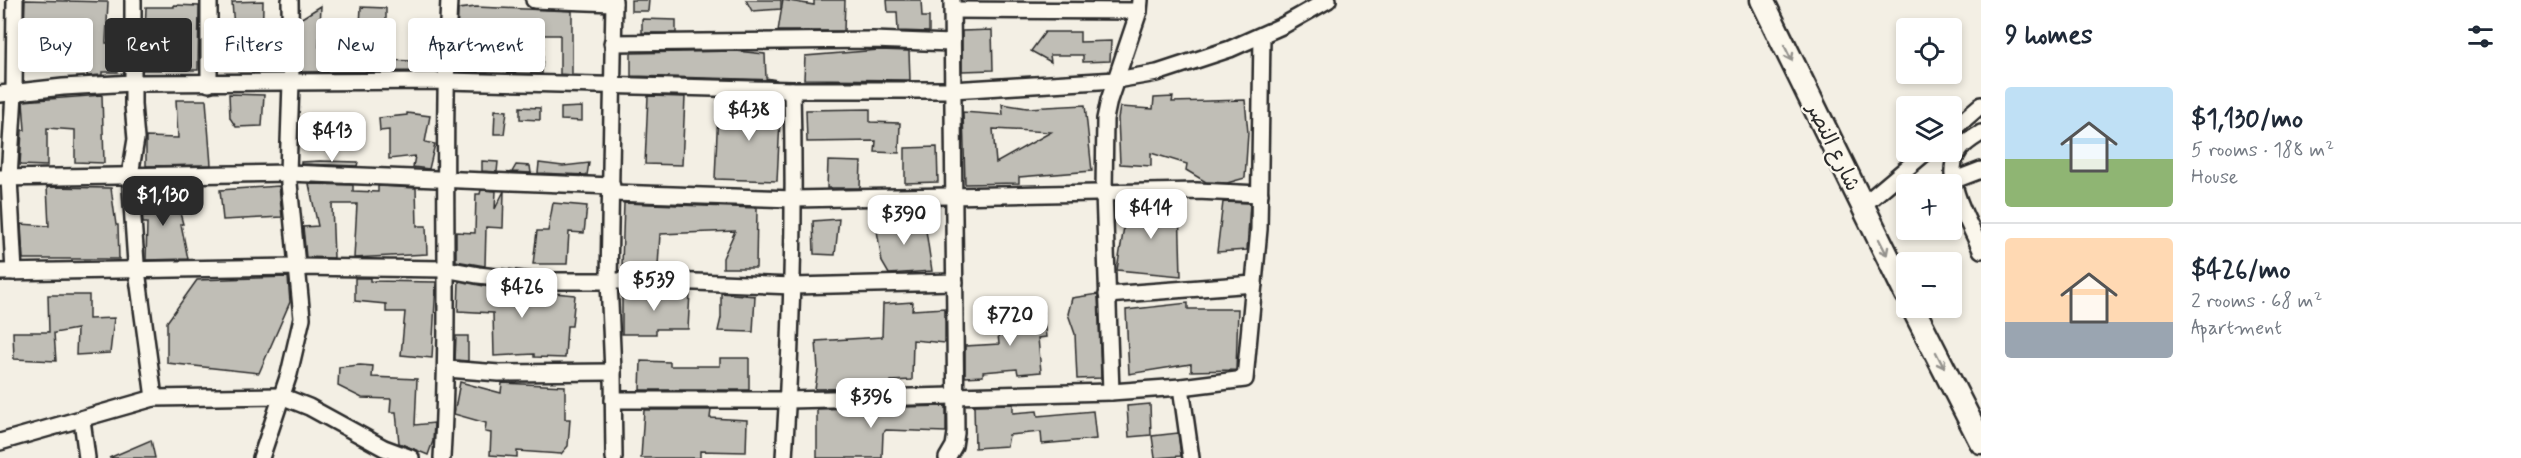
<!DOCTYPE html>
<meta charset="utf-8">
<style>
:root{--surface:#fff;--page:#f2f2f3;--text:#1f2937;--muted:#747a83;--line:#e0e1e3;--accent:#2b2b2b}
body{margin:0;font-family:Mynerve,"Playpen Sans Arabic",sans-serif;background:var(--page);color:var(--text);height:100vh;display:flex;flex-direction:column;font-size:22px;white-space:nowrap}
*{box-sizing:border-box;margin:0}
p{font-size:20px;color:var(--muted)}
.icon{flex:none;width:33px;height:33px;fill:none;stroke:currentColor;stroke-width:2;stroke-linecap:round;stroke-linejoin:round}
.map{position:relative;flex:1;overflow:hidden}
.details{display:flex;flex-direction:column;background:var(--surface);width:540px}
.details>*{flex:none}
.hud{position:absolute;left:18px;top:18px;width:570px;height:54px;display:flex;gap:12px}
.controls{position:absolute;left:1896px;top:18px;display:grid;gap:12px}
.controls a{display:grid;place-items:center;width:66px;height:66px;border-radius:6px;background:var(--surface);box-shadow:0 3px 9px #0003;font-size:30px}
.price{position:absolute;translate:-50% -51px;padding:0 14px;border-radius:12px;background:#fff;color:#222;font-size:20px;line-height:39px;filter:drop-shadow(0 2px 3px #0008)}
.price::after{content:'';position:absolute;left:50%;top:36px;width:18px;height:14px;margin-left:-9px;background:inherit;clip-path:polygon(0 0,100% 0,50% 100%)}
.price.active{background:var(--accent);color:#fff}
ul{padding:0;list-style:none}
li{display:flex;align-items:center;gap:18px;height:150px;padding:0 24px}
li+li{border-top:2px solid var(--line)}
li span{display:grid;place-items:center;flex:none;width:168px;height:120px;border-radius:6px;color:#555}
li>.icon{margin-inline-start:auto}
span .icon{width:72px;height:72px;fill:#fffc;stroke-width:1}
li b{font-size:26px}
h2{display:flex;justify-content:space-between;align-items:center;height:72px;padding:0 24px;font-size:26px}
.tag{padding:0 21px;border-radius:6px;background:var(--surface);box-shadow:0 3px 9px #0003;font-size:21px;line-height:54px}
.tag.active{background:var(--accent);color:#fff}
main{display:flex;flex:1;min-height:0}
.map>svg:first-child{display:block}
.building{fill:#c0beb6;stroke:#2b2b2b;stroke-width:1.5;fill-rule:evenodd}
.lines{fill:none;stroke-linecap:round;stroke-linejoin:round}
.minor-casing{stroke:#2b2b2b;stroke-width:20}
.primary-casing{stroke:#2b2b2b;stroke-width:27}
.minor{stroke:#fbf7ec;stroke-width:15}
.primary{stroke:#fbf7ec;stroke-width:22}
.oneway{stroke:#93918c}
.labels{text-anchor:middle;stroke-width:4.5;stroke-linejoin:round;paint-order:stroke}
.street-label{font-size:21px;fill:#2b2b2b;stroke:#fbf7ec}
</style>
<main>
<div class="map">
<svg width="1981" height="458" viewBox="0 0 1981 458">
<rect width="100%" height="100%" fill="#f3efe4"/>
<filter id="ink" filterUnits="userSpaceOnUse"><feTurbulence type="fractalNoise" baseFrequency=".0167" numOctaves="2"/><feDisplacementMap in="SourceGraphic" scale="12" xChannelSelector="R" yChannelSelector="G"/><feConvolveMatrix kernelMatrix="1 2 1 2 8 2 1 2 1" color-interpolation-filters="sRGB"/></filter>
<g filter="url(#ink)">
<g class="building">
<path d="M25,0L108,2L106,43H123V69H118V72H102V75L87,76L89,33L51,32L47,68H33L34,31H24Z"/>
<path d="M631,0H649L648,11H631Z"/>
<path d="M746,0H781V9L752,11Z"/>
<path d="M783,0L814,5V0H845L844,31H778Z"/>
<path d="M887,0H921L922,17H929V32L898,31L897,12H888Z"/>
<path d="M263,1L262,68L228,69V40H235L232,2Z"/>
<path d="M174,5L199,6L198,70H143V35H145L146,7H174Z"/>
<path d="M321,6L319,47L341,48V43L359,44L361,7L386,8V60L413,61V47L437,48V71L301,72L300,19Z"/>
<path d="M476,7L572,11V75L560,74V35H544L542,74L508,73L509,35L479,34L478,72H456L458,9Z"/>
<path d="M642,19L676,20V33H642Z"/>
<path d="M992,30L993,70L962,71V31Z"/>
<path d="M1045,32H1080V42L1111,41L1110,61L1083,62V55H1050L1051,62L1031,51Z"/>
<path d="M879,50L909,51L910,80L804,79L805,56Z"/>
<path d="M736,51L765,54L766,78L777,80L631,76V53Z"/>
<path d="M229,94L264,95L262,126L236,127L230,118Z"/>
<path d="M102,95L104,163L75,162V130L47,128V166L20,165L22,130H25L23,101Z"/>
<path d="M648,96L685,97L682,165L645,164Z"/>
<path d="M1173,97L1172,102L1245,100L1248,133L1245,178L1227,183L1206,182L1186,170L1187,164L1151,153V166L1120,164L1118,118L1120,107L1153,109L1154,98Z"/>
<path d="M747,99L781,100L777,181L715,179L718,110L747,111Z"/>
<path d="M176,100H206L211,165L146,166V137L178,138Z"/>
<path d="M1002,104L1027,108L1085,105L1092,171L1019,177V183L965,184L963,112L1003,115ZM993,129L1051,132L996,163Z"/>
<path d="M520,107L540,108V120L520,119Z"/>
<path d="M582,107V121L561,120V108Z"/>
<path d="M870,109V122L900,123L899,153L875,152L876,141L807,142L806,110Z"/>
<path d="M495,110L507,111L504,134H494Z"/>
<path d="M407,113L430,116L425,142L435,144L429,169L413,167L415,156L389,159V130L380,131L379,118L407,115Z"/>
<path d="M322,118H333V131L322,130Z"/>
<path d="M937,147L938,182L905,183V148Z"/>
<path d="M320,161L358,162L357,166L301,164V162Z"/>
<path d="M482,161L498,162L497,172L482,171Z"/>
<path d="M828,161L861,162L860,188H827Z"/>
<path d="M539,163L563,166L589,163L587,175L538,173Z"/>
<path d="M516,165L530,166L531,173L512,172Z"/>
<path d="M309,184L353,185V191L378,192V186L416,188L417,226H426L427,254L354,258L357,204H332L334,258L306,257L303,227L318,226Z"/>
<path d="M279,186L282,217L223,220L220,190Z"/>
<path d="M47,187L111,188L116,225H118L119,259H23L21,224L49,226Z"/>
<path d="M481,190L496,191L495,209L504,191L503,228L486,227L485,266L456,261V232L475,233L476,194H480Z"/>
<path d="M174,191L183,224H181L188,259L146,260L147,223H143L141,193Z"/>
<path d="M1128,202L1179,205L1181,276L1117,270Z"/>
<path d="M1223,202L1250,203L1247,250L1217,252Z"/>
<path d="M553,203L587,206L584,233L569,232L567,264H533L537,231H548Z"/>
<path d="M624,203L757,208L756,268H723V258L735,231L660,234L658,266L622,265Z"/>
<path d="M924,217L932,271L889,274L882,262L876,224Z"/>
<path d="M839,219L835,255L814,254L813,221Z"/>
<path d="M288,277L290,302L259,373L167,363V322L197,280Z"/>
<path d="M355,278H370V281L436,282L432,358L401,355L405,312H386V304L355,301Z"/>
<path d="M459,281L489,287L575,295L572,326H567L565,358L534,357V354L494,356L493,313L458,311Z"/>
<path d="M622,291L690,292L688,329H656V334H622Z"/>
<path d="M721,293L755,296L753,332L718,331L721,318Z"/>
<path d="M1098,294L1101,378L1077,379L1075,334L1068,314L1072,298Z"/>
<path d="M48,295H89V319L114,318L110,353L76,355L77,329L54,333L56,361L14,359L13,332H49Z"/>
<path d="M913,302L912,310L945,308V343L913,340L912,380L891,381V388L815,389L818,370L816,341L882,337L883,304Z"/>
<path d="M1188,303V309H1238L1236,370L1191,371V364L1129,374L1126,310Z"/>
<path d="M1043,311L1046,337L1038,338L1041,372L1018,374L1017,369L983,372V376L965,377V346L999,344L996,316Z"/>
<path d="M456,336H468V361L455,360Z"/>
<path d="M720,358H749V390H640L641,361L670,362V366H720Z"/>
<path d="M360,365L373,366L372,377L417,379L415,425L434,423L433,441L428,455L399,443L396,412H390L391,399L362,398L338,386L339,367Z"/>
<path d="M460,382L501,393L502,383L565,386V419H570L568,446L561,454L517,451V457L490,455L491,433L485,432L486,423L454,414Z"/>
<path d="M1013,404V413L1037,411L1038,416L1093,411L1096,439L1042,444L1041,432L1009,435L1007,446L975,448L974,405Z"/>
<path d="M1150,404L1151,435L1129,437L1127,406Z"/>
<path d="M946,406V432L886,430L883,433L882,458H817V409Z"/>
<path d="M644,410H711L710,418L747,420L746,452L700,451V458H641Z"/>
<path d="M1178,433L1181,456L1155,458L1152,436Z"/>
<path d="M151,440L155,458H109Z"/>
</g>
<g class="lines">
<g class="minor-casing">
<g id="minor">
<path d="M133,0V105L136,139L130,175L136,263L154,398"/>
<path d="M534,0L614,3"/>
<path d="M614,0L609,281L613,372L614,458"/>
<path d="M953,10L1139,11"/>
<path d="M612,43L873,40L951,43"/>
<path d="M209,84V0"/>
<path d="M0,94L63,87L132,83L445,81L792,90H952L1116,80L1157,73L1230,49L1284,25L1328,0"/>
<path d="M1952,130L1981,105"/>
<path d="M1981,133C1973,138 1964,143 1959,151C1940,178 1970,223 1981,250"/>
<path d="M0,178L288,173L612,186"/>
<path d="M1952,181L1981,170"/>
<path d="M612,193L794,199L1197,191L1260,194"/>
<path d="M1862,206L1926,152"/>
<path d="M0,272L297,267L445,269L478,275L533,281H670L793,286L955,282"/>
<path d="M14,272L9,178L14,93L15,0"/>
<path d="M1107,295L1254,284"/>
<path d="M447,369L499,373L613,372"/>
<path d="M1181,387L1191,458"/>
<path d="M1111,392L1104,192L1105,119L1109,100L1139,11L1140,0"/>
<path d="M613,400H788L1111,392L1181,387L1245,379L1259,229L1262,36"/>
<path d="M82,420L87,458"/>
<path d="M0,442L154,398L281,396L309,407L384,448L411,458"/>
<path d="M261,458L289,374L302,318L288,173L291,82L290,0"/>
<path d="M442,458C451,305 441,153 449,0"/>
<path d="M784,458C792,335 795,213 792,90"/>
<path d="M947,458L954,446L956,433L952,0"/>
</g>
</g>
<g class="primary-casing">
<g id="primary">
<path d="M1762,0L1906,294"/>
<path d="M1913,308L1981,442"/>
</g>
</g>
<use href="#minor" class="minor"/>
<use href="#primary" class="primary"/>
</g>
<defs><path id="oneway-shaft" d="M-6 0H5M1.5-3L5.5 0L1.5 3" fill="none" stroke-width="1.6" stroke-linecap="round" stroke-linejoin="round" transform="scale(1.5)"/></defs>
<g class="oneway">
<use href="#oneway-shaft" transform="translate(1788 53) rotate(64)"/>
<use href="#oneway-shaft" transform="translate(1883 247) rotate(63)"/>
<use href="#oneway-shaft" transform="translate(1940 360) rotate(63)"/>
</g>
</g>
<g class="labels">
<g class="street-label">
<text transform="translate(1834 147) rotate(64)" y="7">شارع النصر</text>
</g>
</g>
</svg>
<div class="controls">
<a><svg class="icon" aria-label="locate" viewBox="0 0 24 24"><circle cx="12" cy="12" r="6"/><path d="M12 2v4M12 18v4M2 12h4M18 12h4"/></svg></a>
<a><svg class="icon" aria-label="layers" viewBox="0 0 24 24"><path d="M12 4l9 5-9 5-9-5zM3 14l9 5 9-5"/></svg></a>
<a>+</a>
<a>−</a>
</div>
<b class="price" style="left:749px;top:142px">$438</b>
<b class="price" style="left:332px;top:163px">$413</b>
<b class="price active" style="left:163px;top:227px">$1,130</b>
<b class="price" style="left:1151px;top:240px">$414</b>
<b class="price" style="left:904px;top:246px">$390</b>
<b class="price" style="left:654px;top:312px">$539</b>
<b class="price" style="left:522px;top:319px">$426</b>
<b class="price" style="left:1010px;top:347px">$720</b>
<b class="price" style="left:871px;top:429px">$396</b>
<div class="hud">
<a class="tag">Buy</a>
<a class="tag active">Rent</a>
<a class="tag">Filters</a>
<a class="tag">New</a>
<a class="tag">Apartment</a>
</div>
</div>
<section class="details">
<h2>9 homes<svg class="icon" aria-label="filters" viewBox="0 0 24 24"><path d="M4 7h16M4 17h16"/><circle cx="9" cy="7" r="2"/><circle cx="15" cy="17" r="2"/></svg></h2>
<ul>
<li><span style="background:linear-gradient(#bfe0f5 60%,#8fb573 0)"><svg class="icon" aria-label="home" viewBox="0 0 24 24"><path d="M3 11l9-7 9 7M6 9v11h12V9"/></svg></span><div><b>$1,130/mo</b><p>5 rooms · 188 m²</p><p>House</p></div></li>
<li><span style="background:linear-gradient(#ffd9b3 70%,#9aa5b1 0)"><svg class="icon" aria-label="home" viewBox="0 0 24 24"><path d="M3 11l9-7 9 7M6 9v11h12V9"/></svg></span><div><b>$426/mo</b><p>2 rooms · 68 m²</p><p>Apartment</p></div></li>
</ul>
</section>
</main>
